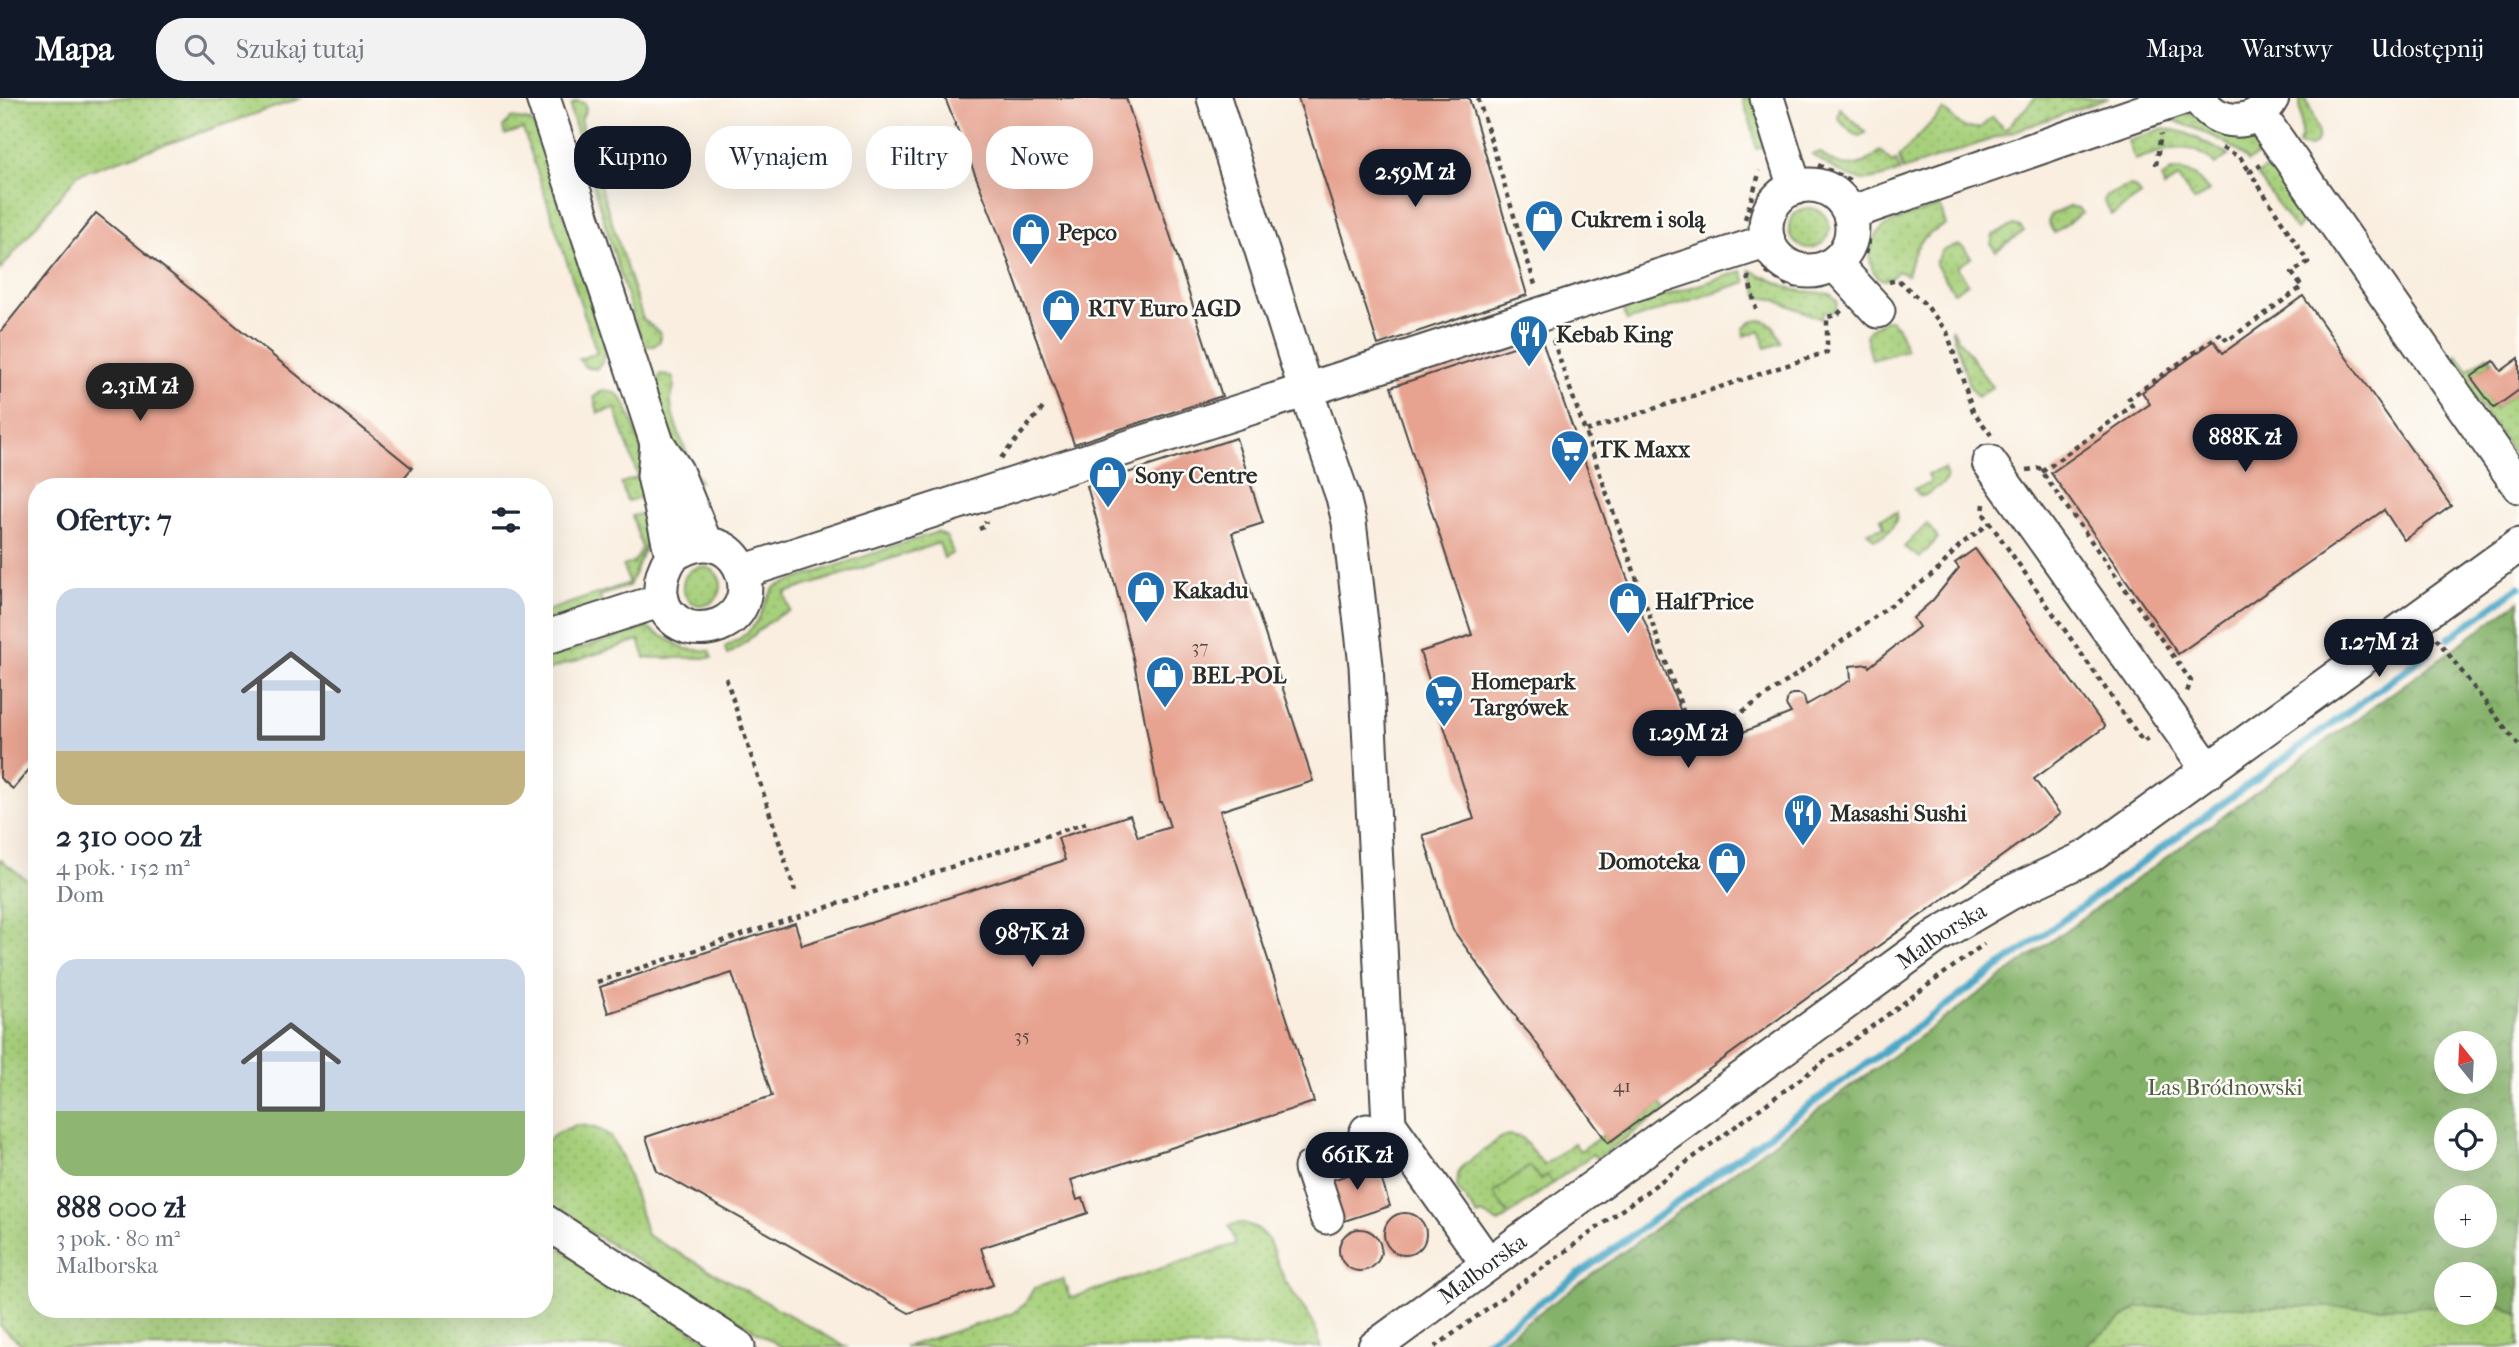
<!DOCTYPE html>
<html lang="pl">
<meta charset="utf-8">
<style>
:root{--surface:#fff;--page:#f2f2f3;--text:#1f2937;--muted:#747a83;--accent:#111827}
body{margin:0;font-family:"IM FELL French Canon",serif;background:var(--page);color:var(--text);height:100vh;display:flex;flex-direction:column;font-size:26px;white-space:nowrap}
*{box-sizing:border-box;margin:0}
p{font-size:23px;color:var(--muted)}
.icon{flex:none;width:38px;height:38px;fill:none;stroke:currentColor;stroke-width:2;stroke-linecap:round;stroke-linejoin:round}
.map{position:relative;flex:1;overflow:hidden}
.drawer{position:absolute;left:28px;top:380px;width:525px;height:840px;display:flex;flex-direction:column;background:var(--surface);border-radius:28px;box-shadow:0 7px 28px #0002}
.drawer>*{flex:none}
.hud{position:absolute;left:574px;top:28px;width:665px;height:63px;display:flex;gap:14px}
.needle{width:46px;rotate:342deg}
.controls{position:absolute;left:2434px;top:933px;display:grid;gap:14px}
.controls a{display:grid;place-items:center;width:63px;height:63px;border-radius:50%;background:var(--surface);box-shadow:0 7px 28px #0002;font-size:35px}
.price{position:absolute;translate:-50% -60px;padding:0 16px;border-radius:24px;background:var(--accent);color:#fff;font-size:23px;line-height:46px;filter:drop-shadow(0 2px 4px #0008)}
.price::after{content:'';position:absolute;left:50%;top:42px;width:21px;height:16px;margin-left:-10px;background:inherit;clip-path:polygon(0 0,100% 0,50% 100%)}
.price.selected{background:#222;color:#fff}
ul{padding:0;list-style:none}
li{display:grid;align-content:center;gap:14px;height:371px;padding:0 28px}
li span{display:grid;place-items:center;height:217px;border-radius:21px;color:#555}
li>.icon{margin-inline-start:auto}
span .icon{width:126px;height:126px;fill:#fffc;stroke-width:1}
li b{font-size:30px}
h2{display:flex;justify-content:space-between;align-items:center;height:84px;padding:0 28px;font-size:30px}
.chip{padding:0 24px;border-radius:28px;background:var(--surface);box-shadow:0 7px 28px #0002;font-size:24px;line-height:63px}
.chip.selected{background:var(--accent);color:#fff}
header{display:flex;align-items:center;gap:42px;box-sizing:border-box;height:98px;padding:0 35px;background:var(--accent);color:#fff}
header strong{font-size:33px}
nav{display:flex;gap:38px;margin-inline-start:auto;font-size:24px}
.search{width:490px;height:63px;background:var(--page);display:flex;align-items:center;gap:18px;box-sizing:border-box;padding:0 24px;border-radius:28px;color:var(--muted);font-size:26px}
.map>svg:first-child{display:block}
.grass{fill:url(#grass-dots);stroke:#697e53;stroke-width:2}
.forest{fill:url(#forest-crowns);stroke:#586e4b;stroke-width:2;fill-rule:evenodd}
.park{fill:url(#park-crowns);stroke:#697e53;stroke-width:2}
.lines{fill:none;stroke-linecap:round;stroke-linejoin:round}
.stream{stroke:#49a7c8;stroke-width:7}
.building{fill:#e7a390}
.minor-casing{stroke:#4a4846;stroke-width:37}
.path{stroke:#4a4846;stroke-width:4.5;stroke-dasharray:5 5;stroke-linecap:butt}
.minor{stroke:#fff;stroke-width:33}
.labels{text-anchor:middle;stroke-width:5;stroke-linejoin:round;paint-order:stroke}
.number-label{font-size:19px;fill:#5a4944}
.poi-label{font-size:23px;font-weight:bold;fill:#2b2b2b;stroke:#fdfcf7;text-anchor:start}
.street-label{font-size:23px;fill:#2b2b2b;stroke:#fdfcf7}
.park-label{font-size:23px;fill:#505d43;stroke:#fdfcf7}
</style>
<header>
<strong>Mapa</strong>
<div class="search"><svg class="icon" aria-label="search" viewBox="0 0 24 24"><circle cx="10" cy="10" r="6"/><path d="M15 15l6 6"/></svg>Szukaj tutaj</div>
<nav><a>Mapa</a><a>Warstwy</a><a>Udostępnij</a></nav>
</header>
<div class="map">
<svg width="2519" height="1249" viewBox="0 0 2519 1249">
<defs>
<pattern id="grass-dots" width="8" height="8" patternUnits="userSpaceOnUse" patternTransform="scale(1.75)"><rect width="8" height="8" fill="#a7d07b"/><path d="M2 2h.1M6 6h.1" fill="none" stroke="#90b36a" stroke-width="1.8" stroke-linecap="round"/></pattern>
<pattern id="forest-crowns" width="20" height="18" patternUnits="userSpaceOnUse" patternTransform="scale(1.75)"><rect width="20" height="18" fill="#85b26b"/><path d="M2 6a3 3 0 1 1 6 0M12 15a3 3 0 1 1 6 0" fill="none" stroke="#6d9158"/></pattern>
<pattern id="park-crowns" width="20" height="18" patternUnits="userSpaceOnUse" patternTransform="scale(1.75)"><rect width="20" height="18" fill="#a7d07b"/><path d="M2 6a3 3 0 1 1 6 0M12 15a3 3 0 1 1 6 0" fill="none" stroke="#90b36a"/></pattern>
</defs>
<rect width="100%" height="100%" fill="#fdfcf7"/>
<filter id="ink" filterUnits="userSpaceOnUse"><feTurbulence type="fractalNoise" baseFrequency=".0143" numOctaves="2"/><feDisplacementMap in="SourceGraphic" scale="14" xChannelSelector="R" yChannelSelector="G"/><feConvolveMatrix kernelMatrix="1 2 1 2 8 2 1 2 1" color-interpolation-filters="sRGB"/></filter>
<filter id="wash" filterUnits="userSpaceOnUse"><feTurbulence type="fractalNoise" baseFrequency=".00686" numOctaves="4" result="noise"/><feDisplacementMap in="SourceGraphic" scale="28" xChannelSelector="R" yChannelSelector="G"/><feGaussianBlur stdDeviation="1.57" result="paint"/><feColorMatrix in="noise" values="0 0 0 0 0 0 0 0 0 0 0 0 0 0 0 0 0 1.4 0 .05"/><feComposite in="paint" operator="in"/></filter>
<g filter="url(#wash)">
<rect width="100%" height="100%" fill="#f9eedf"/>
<g class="grass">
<path d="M0,0H302L78,76L0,172Z"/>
<path d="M1742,0H1753L1769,47L1756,51L1753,32Z"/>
<path d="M2035,0H2109L1903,72L1899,59L1943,12L1965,30H1980L1992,19L2005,32Z"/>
<path d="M2300,0H2306C2310,16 2328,39 2311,49L2298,47L2301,39Z"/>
<path d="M577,3L584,5L586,11L581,22L582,31L643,221L660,235V243L654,248H647L643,245L633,218L571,14V7Z"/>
<path d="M1840,10L1866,35L1859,38L1852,35L1838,21Z"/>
<path d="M2188,15L2251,37L2268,51L2248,64C2236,47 2209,36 2189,28C2182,25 2174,24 2168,19Z"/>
<path d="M511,20L530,23L536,30L606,246L604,262L596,271L585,269L579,261L597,255L523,31L505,37L503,29Z"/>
<path d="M2164,30L2186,35L2229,57L2215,67C2193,40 2163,52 2135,62L2128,43Z"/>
<path d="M1880,53L1893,65L1896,62L1900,73C1889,77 1878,82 1867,82C1852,83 1824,66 1812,56L1820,54C1838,73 1862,72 1880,53Z"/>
<path d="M2277,63L2306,108C2307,118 2303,125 2296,132L2257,77Z"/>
<path d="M2179,72L2195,77L2209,93L2195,103L2178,80L2164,90L2162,80L2171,73Z"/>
<path d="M2129,88L2134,89L2141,97L2112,117L2104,104L2106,98Z"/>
<path d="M1940,108L1946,127C1920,138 1914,149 1907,177L1898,173C1876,202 1857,151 1882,131C1897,119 1922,115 1940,108Z"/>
<path d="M2069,108L2078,110L2082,115L2054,135L2048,125L2050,117Z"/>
<circle cx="1809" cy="130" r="20"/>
<path d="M2014,127L2021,129L2024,133L1996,153L1991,147L1993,137Z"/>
<path d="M1958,147L1964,150L1971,160L1957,169L1968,185L1954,194L1935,165L1943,152Z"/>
<path d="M1750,172L1794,192L1830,196L1837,203L1836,211L1831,214L1824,213L1821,221L1773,201L1759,199Z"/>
<path d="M1742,173L1746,184L1627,223L1623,211Z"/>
<path d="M1760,222C1775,224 1776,232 1781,245L1766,250L1760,233L1744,238L1743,231L1751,224Z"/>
<path d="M1885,222H1891L1898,229L1906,252L1872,262L1866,238L1869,232Z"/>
<path d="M1951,230L1992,289L1977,299L1969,287Z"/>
<path d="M2457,257L2468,272L2488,258L2494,263L2472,279L2494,310L2519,292V363L2452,268Z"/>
<path d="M661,276L673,279C677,289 670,295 671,306C674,331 690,361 700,384L690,388L676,353L654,288Z"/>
<path d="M603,292C608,293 614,293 618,297C633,309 647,377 651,397L627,403L621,385L638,379L615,310L598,315L594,299Z"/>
<path d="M1944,371L1947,378L1944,385L1924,398H1920L1914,391L1931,385L1928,376Z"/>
<path d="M1897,414C1898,426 1886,440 1874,441L1867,434L1884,429L1881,420Z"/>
<path d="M644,415L649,441L629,488L600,498L603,509L544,527V514L629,485L623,468L634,464L642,450L632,418Z"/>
<path d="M1927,426L1938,440L1920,460L1904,449Z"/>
<path d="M937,434L947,439L953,455L944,460L939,445L785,495L790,513C765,520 751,545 727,557L725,549C741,541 755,531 762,513C767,503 769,496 776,488Z"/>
<circle cx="702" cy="488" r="19"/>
<path d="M647,530L686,551L710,553L712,560H645L639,542L544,573V561Z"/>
<path d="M0,761L37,790V1211H544V1140L718,1249H25L0,1228Z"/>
<path d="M1661,1006L1665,1012L1597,1061L1593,1056L1553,1085L1547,1078L1541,1082L1530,1068L1493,1095L1509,1117L1499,1125L1482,1116L1478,1118L1457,1090L1458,1076L1463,1068L1502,1039L1508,1037L1521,1039L1544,1067L1574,1045L1580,1053L1603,1037L1608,1045Z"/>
<path d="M576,1027C586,1027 604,1031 610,1039C627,1059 638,1111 647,1137L846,1249H782L544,1106V1046L557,1035Z"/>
<path d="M1242,1125L1255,1129L1268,1141L1285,1183L1313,1224L1322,1249H904L1011,1216L1024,1207L1034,1190L1063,1181L1070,1200L1236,1146L1229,1127Z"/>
<path d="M2446,1208V1214H2485V1208H2501L2519,1217V1249H2083L2139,1209Z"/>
</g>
<path class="forest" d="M2519,503V1217L2501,1208H2485V1176H2446V1209H2139L2083,1249H1492ZM2446,945H2485V984H2446ZM2446,1022H2485V1060H2446ZM2446,1099H2485V1138H2446Z"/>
<path class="park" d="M1530,1068L1540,1082L1547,1077L1553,1085L1509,1117L1493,1095Z"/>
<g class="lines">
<g class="stream">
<path d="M2449,540L2519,489"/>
<path d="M1479,1249L2430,554"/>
</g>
</g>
<g id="blocks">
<g class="building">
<path d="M945,0H1126L1222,298L1074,346L997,132Z"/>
<path d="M1298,0H1469L1527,197L1378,247Z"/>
<path d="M96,115L412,370L397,388H37V662L13,691L0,680V234Z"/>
<path d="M2303,198L2451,408L2404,442L2384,412L2178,556L2051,375L2150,306L2142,294L2214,243L2223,255Z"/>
<path d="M1541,240L1614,447L1679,609L1693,650L1716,634L1723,642L1791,615L1786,607L1788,599L1792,596H1800L1804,599L1806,607L1851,582L1850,568L1868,566L1869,569L1919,529L1913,520L1933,502L1959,470L1955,465L1975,451L2105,629L2034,681L2060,716L1608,1045L1529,935L1517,922L1518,921L1453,832L1423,737L1474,721L1420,554L1472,537L1391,289Z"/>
<path d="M2519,260V292L2494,310L2471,279L2494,263L2501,273Z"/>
<path d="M1236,340L1263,425L1232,435L1313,683L1220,713L1314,1004L1071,1082L1077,1102L1083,1100L1088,1115L981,1150L993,1187L909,1215L657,1073L646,1039L772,998L732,875L608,915L600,889L795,825L802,847L1065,762L1058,740L1130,717L1138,739L1170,729L1162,704H1160L1134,564L1116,490L1087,388Z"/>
<path d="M1376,1064L1390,1108L1338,1125L1324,1081Z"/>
<circle cx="1405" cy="1136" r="21"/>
<circle cx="1360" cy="1152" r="21"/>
</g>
</g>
</g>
<g filter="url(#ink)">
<use href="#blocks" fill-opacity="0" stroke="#4a4846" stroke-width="2"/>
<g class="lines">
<g class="minor-casing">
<g id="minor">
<path d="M543,0L657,345L676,373L705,445"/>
<path d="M1214,0L1306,293L1343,399L1349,424L1366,567L1389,1026L1488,1166"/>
<path d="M1767,0L1795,90"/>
<path d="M2199,0C2216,29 2256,30 2272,0"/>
<path d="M2259,16L2519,388"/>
<circle cx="1809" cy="130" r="43"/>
<path d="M1850,115L2183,0"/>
<path d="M1835,166L1878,213"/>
<path d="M657,345L654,378L672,458C656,482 654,517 688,529C699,532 708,531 719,527C773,505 735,414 672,458"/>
<path d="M1989,364L2209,673"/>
<path d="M742,474L1768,143"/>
<path d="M544,540L662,502"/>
<path d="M1327,1119L1311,1070L1359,1055L1367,1033"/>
<path d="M544,1123L738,1249"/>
<path id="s1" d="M1375,1249L1938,837L2010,795L2089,758L2519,447"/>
</g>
</g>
<g class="path">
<path d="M1478,0L1536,190"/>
<path d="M2222,50L2240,59L2250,74"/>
<path d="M1818,67L1854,84"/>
<path d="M2156,67L2161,36"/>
<path d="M1745,121L1760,73"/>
<path d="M1865,156L1870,138"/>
<path d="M1766,174L1789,188L1819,189"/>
<path d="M1748,178L1756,211"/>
<path d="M1889,184L1898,182L1926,207L1947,234L1973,313L1991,337"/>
<path d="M1553,242L1690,633L1739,616L1789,582L1936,474L1960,447L1990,425"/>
<path d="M1586,333L1827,254V219L1837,217L1842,212"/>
<path d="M1001,360L1043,310"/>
<path d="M2027,372L2039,370L2191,583L2187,594"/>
<path d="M2042,374L2132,308L2127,302L2222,235L2227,243L2302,189L2292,175L2308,164L2250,74L2261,67"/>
<path d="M1984,406L1983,415L2143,644L2152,638"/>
<path d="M979,431L984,429L986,423"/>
<path d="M2436,540L2519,648"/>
<path d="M726,580L795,793"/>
<path d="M597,884L1086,725"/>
<path d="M1435,1249L1984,846"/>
</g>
<use href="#minor" class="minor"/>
</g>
</g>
<defs>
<g id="shop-pin" transform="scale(2.0125)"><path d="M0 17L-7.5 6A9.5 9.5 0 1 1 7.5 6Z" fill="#1f6fb2" stroke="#fdfcf7"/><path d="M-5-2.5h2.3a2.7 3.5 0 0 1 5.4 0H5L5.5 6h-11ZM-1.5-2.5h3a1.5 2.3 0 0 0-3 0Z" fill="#fff"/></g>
<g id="restaurant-pin" transform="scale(2.0125)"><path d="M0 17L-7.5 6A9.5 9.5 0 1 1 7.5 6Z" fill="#1f6fb2" stroke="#fdfcf7"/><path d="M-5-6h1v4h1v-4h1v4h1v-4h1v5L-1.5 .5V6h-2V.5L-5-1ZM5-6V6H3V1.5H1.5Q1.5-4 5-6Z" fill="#fff"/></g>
<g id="supermarket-pin" transform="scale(2.0125)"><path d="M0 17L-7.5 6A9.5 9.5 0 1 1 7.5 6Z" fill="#1f6fb2" stroke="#fdfcf7"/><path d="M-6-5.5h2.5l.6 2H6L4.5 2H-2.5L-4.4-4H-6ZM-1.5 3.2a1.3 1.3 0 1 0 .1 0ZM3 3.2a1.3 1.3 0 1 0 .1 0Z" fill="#fff"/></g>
</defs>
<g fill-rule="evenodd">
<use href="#shop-pin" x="1544" y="121"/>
<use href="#shop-pin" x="1031" y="134"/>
<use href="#shop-pin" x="1061" y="210"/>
<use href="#restaurant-pin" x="1529" y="236"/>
<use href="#supermarket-pin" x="1570" y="351"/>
<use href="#shop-pin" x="1108" y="377"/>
<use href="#shop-pin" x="1146" y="492"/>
<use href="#shop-pin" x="1628" y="503"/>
<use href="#shop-pin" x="1165" y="577"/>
<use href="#supermarket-pin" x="1444" y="596"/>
<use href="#restaurant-pin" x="1803" y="715"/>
<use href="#shop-pin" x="1727" y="763"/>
</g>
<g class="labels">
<g class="number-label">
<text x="1200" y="555">37</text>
<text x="1022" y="944">35</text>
<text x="1622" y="994">41</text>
</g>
<g class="poi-label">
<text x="1571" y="129">Cukrem i solą</text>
<text x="1058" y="142">Pepco</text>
<text x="1088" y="218">RTV Euro AGD</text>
<text x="1556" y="244">Kebab King</text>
<text x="1597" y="359">TK Maxx</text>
<text x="1135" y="385">Sony Centre</text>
<text x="1173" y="500">Kakadu</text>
<text x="1655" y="511">HalfPrice</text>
<text x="1192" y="585">BEL-POL</text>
<text x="1471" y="591">Homepark<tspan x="1471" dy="26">Targówek</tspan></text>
<text x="1830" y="723">Masashi Sushi</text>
<text x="1700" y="771" text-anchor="end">Domoteka</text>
</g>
<g class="street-label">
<text dy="8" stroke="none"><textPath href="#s1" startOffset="700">Malborska</textPath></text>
<text dy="8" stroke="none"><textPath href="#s1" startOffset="133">Malborska</textPath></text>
</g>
<g class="park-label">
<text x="2225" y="997">Las Bródnowski</text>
</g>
</g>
</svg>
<div class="controls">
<a><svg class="needle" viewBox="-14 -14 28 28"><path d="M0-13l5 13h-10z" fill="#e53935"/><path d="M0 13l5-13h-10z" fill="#747a83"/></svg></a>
<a><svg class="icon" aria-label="locate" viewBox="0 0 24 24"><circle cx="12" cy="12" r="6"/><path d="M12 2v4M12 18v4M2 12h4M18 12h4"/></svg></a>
<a>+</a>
<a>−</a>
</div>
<b class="price" style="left:1415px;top:111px">2.59M zł</b>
<b class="price selected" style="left:140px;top:325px">2.31M zł</b>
<b class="price" style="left:2245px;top:376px">888K zł</b>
<b class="price" style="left:2379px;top:581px">1.27M zł</b>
<b class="price" style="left:1688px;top:672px">1.29M zł</b>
<b class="price" style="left:1032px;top:871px">987K zł</b>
<b class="price" style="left:1357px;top:1094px">661K zł</b>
<div class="hud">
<a class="chip selected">Kupno</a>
<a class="chip">Wynajem</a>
<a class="chip">Filtry</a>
<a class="chip">Nowe</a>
</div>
<section class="drawer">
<h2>Oferty: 7<svg class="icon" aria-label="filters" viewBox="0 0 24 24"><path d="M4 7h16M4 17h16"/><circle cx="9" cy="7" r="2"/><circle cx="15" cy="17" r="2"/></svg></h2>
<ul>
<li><span style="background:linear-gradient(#c9d6e8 75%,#c2b280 0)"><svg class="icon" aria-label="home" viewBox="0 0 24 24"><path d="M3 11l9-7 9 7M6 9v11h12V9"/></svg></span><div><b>2 310 000 zł</b><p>4 pok. · 152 m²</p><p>Dom</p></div></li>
<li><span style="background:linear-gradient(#c9d6e8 70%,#8fb573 0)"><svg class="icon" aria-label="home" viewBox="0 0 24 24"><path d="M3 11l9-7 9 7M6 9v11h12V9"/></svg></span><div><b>888 000 zł</b><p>3 pok. · 80 m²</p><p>Malborska</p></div></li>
</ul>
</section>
</div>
